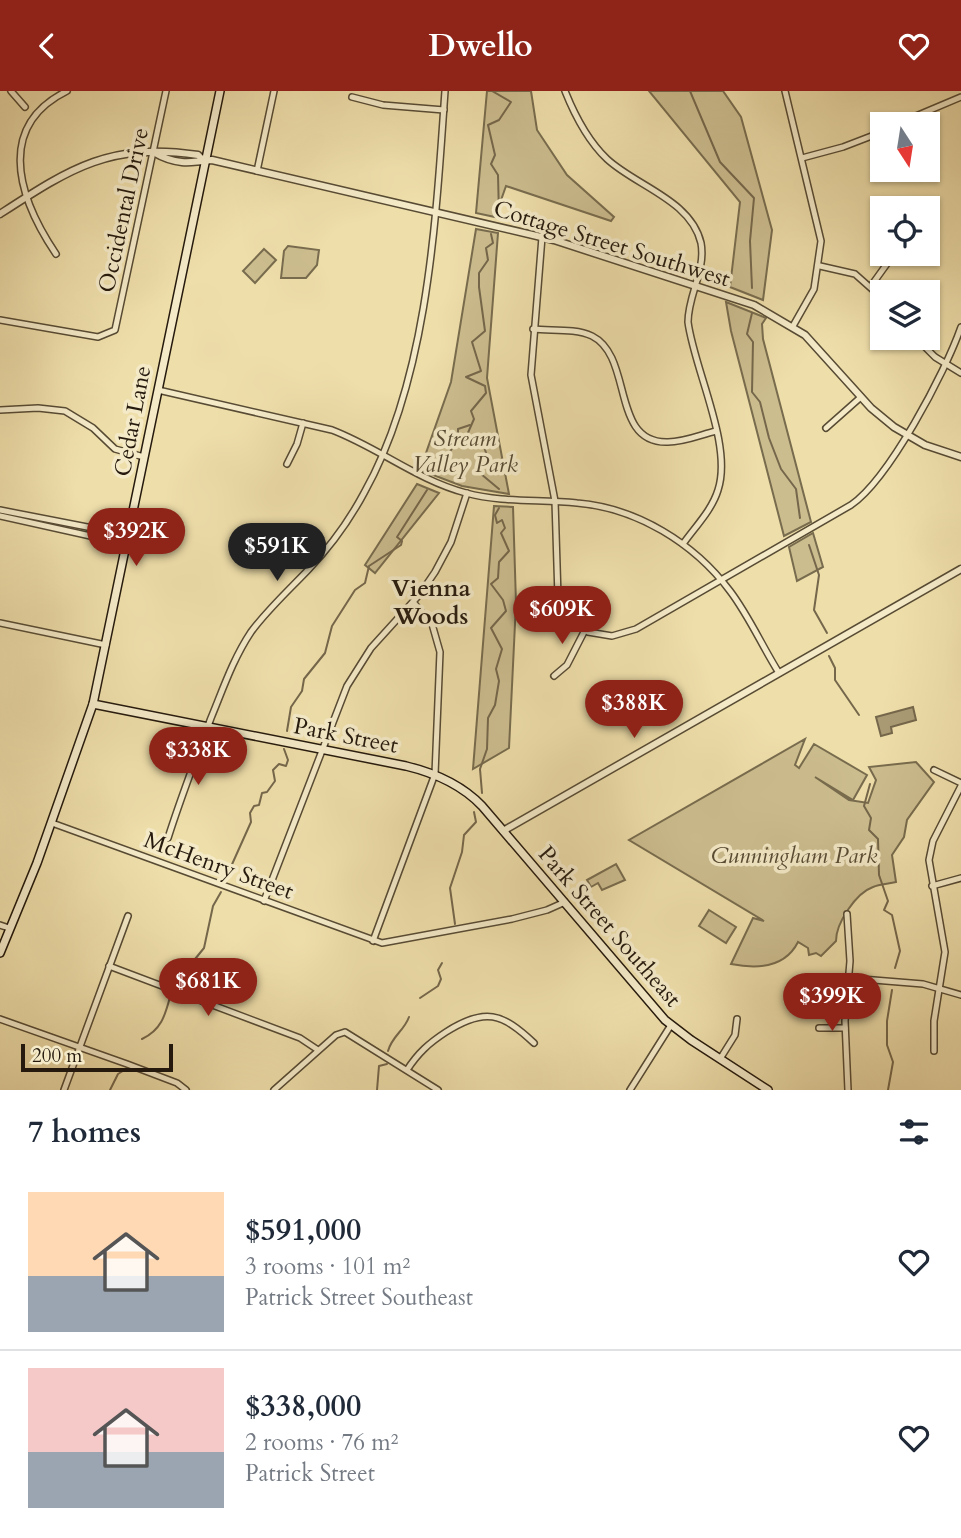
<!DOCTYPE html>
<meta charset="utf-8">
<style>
:root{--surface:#fff;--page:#f6f6f7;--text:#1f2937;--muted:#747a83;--line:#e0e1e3;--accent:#8f2418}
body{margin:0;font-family:Cardo,serif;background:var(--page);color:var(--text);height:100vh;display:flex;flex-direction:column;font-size:26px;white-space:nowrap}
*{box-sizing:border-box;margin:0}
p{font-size:23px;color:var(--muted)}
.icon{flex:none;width:38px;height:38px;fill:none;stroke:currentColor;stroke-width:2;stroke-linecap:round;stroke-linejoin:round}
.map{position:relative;height:999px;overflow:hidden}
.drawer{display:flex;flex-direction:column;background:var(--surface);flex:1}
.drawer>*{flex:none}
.needle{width:46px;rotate:168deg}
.fabs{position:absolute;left:870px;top:21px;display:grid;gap:14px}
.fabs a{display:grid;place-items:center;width:70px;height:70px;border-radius:0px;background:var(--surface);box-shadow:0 2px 5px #0004;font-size:35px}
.scale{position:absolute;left:21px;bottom:18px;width:152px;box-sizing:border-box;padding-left:7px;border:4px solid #251a0d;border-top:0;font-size:19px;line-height:24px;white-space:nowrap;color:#251a0d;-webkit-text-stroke:5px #f4eac8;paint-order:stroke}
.price{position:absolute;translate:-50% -60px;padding:0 16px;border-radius:24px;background:var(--accent);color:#fff;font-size:23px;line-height:46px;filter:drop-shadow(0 2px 4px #0008)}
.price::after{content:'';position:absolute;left:50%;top:42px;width:21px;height:16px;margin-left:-10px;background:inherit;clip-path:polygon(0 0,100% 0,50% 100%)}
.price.on{background:#222;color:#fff}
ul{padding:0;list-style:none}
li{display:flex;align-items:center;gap:21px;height:175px;padding:0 28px}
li+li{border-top:2px solid var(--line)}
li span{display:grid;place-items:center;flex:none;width:196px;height:140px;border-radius:0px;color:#555}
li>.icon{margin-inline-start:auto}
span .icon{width:84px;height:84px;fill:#fffc;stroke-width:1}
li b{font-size:30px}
h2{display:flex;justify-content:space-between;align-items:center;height:84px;padding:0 28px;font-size:30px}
header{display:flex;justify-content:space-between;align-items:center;height:91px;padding:0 28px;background:var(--accent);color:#fff;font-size:32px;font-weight:600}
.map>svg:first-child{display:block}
.green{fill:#ccbd8f;stroke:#786c4e;stroke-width:2}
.water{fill:#aa9b75;stroke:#75674b;stroke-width:2}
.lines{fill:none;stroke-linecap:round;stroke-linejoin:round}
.stream{stroke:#75674b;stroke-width:2}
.minor-casing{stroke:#574b34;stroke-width:8}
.tertiary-casing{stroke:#574b34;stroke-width:9}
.secondary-casing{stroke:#251a0d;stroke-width:10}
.minor{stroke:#f4eac8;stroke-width:5}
.tertiary{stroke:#f4eac8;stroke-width:6}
.secondary{stroke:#f4eac8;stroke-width:7}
.labels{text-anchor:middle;stroke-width:7;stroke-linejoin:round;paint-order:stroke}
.street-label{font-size:23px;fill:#251a0d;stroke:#f4eac8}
.park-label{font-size:23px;font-style:italic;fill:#574b34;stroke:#f4eac8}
.neighbourhood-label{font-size:24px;font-weight:bold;fill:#251a0d;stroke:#f4eac8}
</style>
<header><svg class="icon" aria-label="back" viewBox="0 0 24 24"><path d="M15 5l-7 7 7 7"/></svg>Dwello<svg class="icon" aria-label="heart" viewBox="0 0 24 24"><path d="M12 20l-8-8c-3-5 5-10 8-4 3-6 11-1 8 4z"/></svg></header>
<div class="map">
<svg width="961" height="999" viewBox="0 0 961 999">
<rect width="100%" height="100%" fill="#eedeaa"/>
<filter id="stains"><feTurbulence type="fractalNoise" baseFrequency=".00286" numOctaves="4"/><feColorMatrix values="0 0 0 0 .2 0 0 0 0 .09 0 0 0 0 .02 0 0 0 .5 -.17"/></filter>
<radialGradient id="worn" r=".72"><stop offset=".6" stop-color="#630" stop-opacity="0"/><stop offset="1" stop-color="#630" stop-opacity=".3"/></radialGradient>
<g class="green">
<path d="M487,0H531L537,39L567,84L614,126L611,130L506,95L495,126L476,122Z"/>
<path d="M649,0H723L741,26L772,139L763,209L730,196L740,111Z"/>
<path d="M476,138L498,142L487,287L509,403L462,395L420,379L451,291Z"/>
<path d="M288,155L319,159L317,174L306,187H281L284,160Z"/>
<path d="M264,158L276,169L255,192L243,180Z"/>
<path d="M726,211L766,227L762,233L763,248L811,431L784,445L731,240Z"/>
<path d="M417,393L439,402L375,482L365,474Z"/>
<path d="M494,415L513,416L516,512L509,657L473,678Z"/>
<path d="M813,442L823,476L797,490L789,456Z"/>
<path d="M805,648L795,674L799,677L814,653L867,684L853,709L815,686L849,709L868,712L876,689L869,676L916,671L934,691L907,729L904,746L892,764L896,791C889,793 880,793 873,796C856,802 836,832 836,850L821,865L816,862L809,864L808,857L798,851C785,877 756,878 731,873L753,827L764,830L629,749Z"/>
<path d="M616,773L625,789L602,799L598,792L591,796L587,789Z"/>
<path d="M709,819L736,836L726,852L699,835Z"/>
</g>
<path class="water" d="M913,616L916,629L891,636L892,642L881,645L876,626Z"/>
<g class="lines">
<g class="stream">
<path d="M492,0L511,11L499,29L488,34L495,64L491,73L498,84L499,124"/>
<path d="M690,0L720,71L754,107L750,150L752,197"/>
<path d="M491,143L493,152L486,157L488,169L479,182V196L485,240L472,251L481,280L466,286L485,295L486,302L471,320L474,328L467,344L484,355L486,362L480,376L481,383L499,398"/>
<path d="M752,222L747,243L753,251L752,301L760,311L769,347L781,378L796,398L800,427"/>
<path d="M437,383L458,347V338L470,334"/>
<path d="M809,454L819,484L814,519L827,542"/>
<path d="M829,565L835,577V589L859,624"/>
<path d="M287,640L291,616L302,600L304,588L325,562L332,535L355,499L365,492L369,475L401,454L402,450L397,446L427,399"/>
<path d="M870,693L864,715L871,727L869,739L878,748L879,784L888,810L884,819L892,824L900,860L895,877"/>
<path d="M482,702L480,678L487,658L488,627L495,614L499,590L496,578L502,558L491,537L506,520L503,509L491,493L498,487L499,471L509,460L501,442L505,437L502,429L497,432L495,424L499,417"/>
<path d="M225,789L251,731L250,722L254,715L259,714L262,702L267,701L275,690L273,679L279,673L286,675L288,669L284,658"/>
<path d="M455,833L450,797L462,761L464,744L476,731L474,721"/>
<path d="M174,894L204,857L213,815L221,801"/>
<path d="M420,907L438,895L441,888L438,879L442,872"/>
<path d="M142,948C161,939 165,925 170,906"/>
<path d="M388,960C392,945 404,940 409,926"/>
<path d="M110,999L118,983L126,978"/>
<path d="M377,999L379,975L387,973"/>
<path d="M888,999L893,971L887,954V930L892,899"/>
</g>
<g class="minor-casing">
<g id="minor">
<path d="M11,0L25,16"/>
<path d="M565,0C575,25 587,49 607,68C636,95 691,109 701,152C706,179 688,204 688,231C694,278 733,354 718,399C712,419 695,436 683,453"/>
<path d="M785,0L821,150L814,198L793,235"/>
<path d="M352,6L383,14L444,19"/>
<path d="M897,33L961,6"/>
<path d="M802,67L843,56L882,41"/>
<path d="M257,80L274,0"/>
<path d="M542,146L531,284L555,410L558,506L569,527L588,541L612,545L636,538L851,414C889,388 945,282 961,236"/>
<path d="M56,163C13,99 0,33 67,0"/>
<path d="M820,175L855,183L882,207"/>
<path d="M871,195L894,163"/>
<path d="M0,229L98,246L115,239L166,0"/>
<path d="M533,238C551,240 575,237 592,245C634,266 610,353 668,351C684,351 700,344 716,340"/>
<path d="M916,247L935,266L961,282"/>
<path d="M158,299L332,339C379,357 417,389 466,402C503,412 540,408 577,412C637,417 694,452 730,500C749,525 762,555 779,582"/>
<path d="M0,319L38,317L65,320L93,337L115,358L144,366"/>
<path d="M826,337L861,306"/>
<path d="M287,373L297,353L303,332"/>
<path d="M0,419L118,442L128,449"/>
<path d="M0,425L113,450L128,449"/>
<path d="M0,532L106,554"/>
<path d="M554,585L567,574L585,539"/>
<path d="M934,679L961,692"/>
<path d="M52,732L382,852L512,828L547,819L565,811"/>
<path d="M168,747C181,706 196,667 211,627C223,598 233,568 251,541C268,518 289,499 308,479C330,456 349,430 364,402C428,288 436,128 445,0"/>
<path d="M932,795L961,787"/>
<path d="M264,810L347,595L371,557L420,503L435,481L451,451L467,402"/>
<path d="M847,823L850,870L845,930L848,999"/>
<path d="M0,834L9,837"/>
<path d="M373,850L435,683L440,561L432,533L413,511"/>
<path d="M109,875L300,947L318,959"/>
<path d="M849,887L923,893L961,904"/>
<path d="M0,928L127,973L177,992L186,999"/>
<path d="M819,937H845"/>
<path d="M934,960V930L945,861L929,769L933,750L961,695"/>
<path d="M720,968L735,944L737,928"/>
<path d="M407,979C418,962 429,952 446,941C485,916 502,922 534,952"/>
<path d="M64,999L128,825"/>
<path d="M274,999L336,944L345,941L438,999"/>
<path d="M630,999L671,934"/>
</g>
</g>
<g class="tertiary-casing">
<g id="tertiary">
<path d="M153,61C175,74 189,72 212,69L554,149L754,214L805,244L871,317L894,336L925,354L961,366"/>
<path d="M0,123C71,77 110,51 198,64L204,70"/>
<path d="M503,740L961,478"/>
</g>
</g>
<g class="secondary-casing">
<g id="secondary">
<path d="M93,613L406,675C435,682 461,693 482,715L665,929L691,949L768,999"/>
<path d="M0,862L37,772L93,613L220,0"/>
</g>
</g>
<use href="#minor" class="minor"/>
<use href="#tertiary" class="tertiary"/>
<use href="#secondary" class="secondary"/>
</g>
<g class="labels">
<g class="street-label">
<text transform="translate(123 119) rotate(-78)" y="8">Occidental Drive</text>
<text transform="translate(612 152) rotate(17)" y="8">Cottage Street Southwest</text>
<text transform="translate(132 330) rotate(-79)" y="8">Cedar Lane</text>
<text transform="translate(346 644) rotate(11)" y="8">Park Street</text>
<text transform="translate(219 774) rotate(20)" y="8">McHenry Street</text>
<text transform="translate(610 835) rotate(49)" y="8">Park Street Southeast</text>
</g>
<g class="park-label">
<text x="465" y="355">Stream<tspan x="465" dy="26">Valley Park</tspan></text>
<text x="794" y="772">Cunningham Park</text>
</g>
<g class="neighbourhood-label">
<text x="431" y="505">Vienna<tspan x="431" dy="28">Woods</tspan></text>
</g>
</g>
<rect width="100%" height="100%" filter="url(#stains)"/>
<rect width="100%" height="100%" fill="url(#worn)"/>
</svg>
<div class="fabs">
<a><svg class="needle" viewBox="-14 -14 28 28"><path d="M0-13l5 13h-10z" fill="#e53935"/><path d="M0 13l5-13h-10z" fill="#747a83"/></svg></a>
<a><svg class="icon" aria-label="locate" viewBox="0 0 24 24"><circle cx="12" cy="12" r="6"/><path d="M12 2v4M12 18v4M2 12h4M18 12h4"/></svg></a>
<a><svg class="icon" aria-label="layers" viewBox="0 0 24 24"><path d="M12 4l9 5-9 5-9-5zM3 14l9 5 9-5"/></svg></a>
</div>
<div class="scale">200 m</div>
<b class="price" style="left:136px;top:477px">$392K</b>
<b class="price on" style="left:277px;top:492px">$591K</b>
<b class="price" style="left:562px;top:555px">$609K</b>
<b class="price" style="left:634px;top:649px">$388K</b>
<b class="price" style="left:198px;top:696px">$338K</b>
<b class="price" style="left:208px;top:927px">$681K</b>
<b class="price" style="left:832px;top:942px">$399K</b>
</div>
<section class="drawer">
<h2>7 homes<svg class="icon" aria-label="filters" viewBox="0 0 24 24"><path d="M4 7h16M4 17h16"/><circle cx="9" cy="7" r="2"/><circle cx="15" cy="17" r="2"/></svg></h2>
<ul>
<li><span style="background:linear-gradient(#ffd9b3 60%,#9aa5b1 0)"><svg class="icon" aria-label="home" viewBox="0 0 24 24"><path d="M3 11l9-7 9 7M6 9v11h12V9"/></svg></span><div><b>$591,000</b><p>3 rooms · 101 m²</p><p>Patrick Street Southeast</p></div><svg class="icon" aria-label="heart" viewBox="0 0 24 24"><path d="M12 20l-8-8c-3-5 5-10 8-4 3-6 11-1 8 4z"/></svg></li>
<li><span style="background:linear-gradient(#f6c9c9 60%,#9aa5b1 0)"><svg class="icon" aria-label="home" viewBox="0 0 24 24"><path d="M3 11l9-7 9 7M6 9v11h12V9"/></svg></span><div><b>$338,000</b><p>2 rooms · 76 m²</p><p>Patrick Street</p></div><svg class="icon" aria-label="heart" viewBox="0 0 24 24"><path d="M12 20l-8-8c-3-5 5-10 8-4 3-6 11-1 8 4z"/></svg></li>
</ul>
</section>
